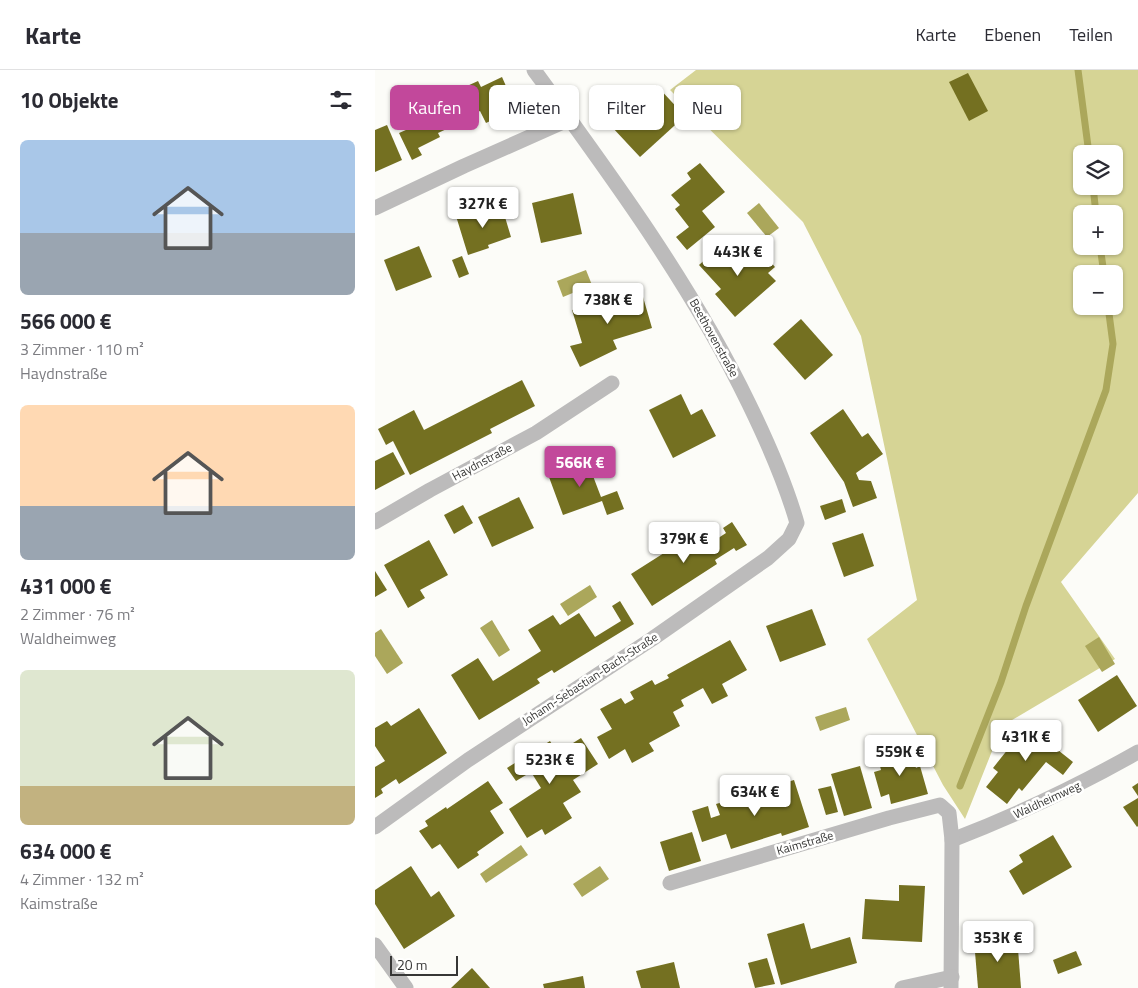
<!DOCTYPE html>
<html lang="de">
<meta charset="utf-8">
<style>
:root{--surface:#fff;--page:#f7f7f7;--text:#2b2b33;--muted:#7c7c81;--line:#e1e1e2;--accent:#c2489b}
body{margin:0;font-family:"Titillium Web",sans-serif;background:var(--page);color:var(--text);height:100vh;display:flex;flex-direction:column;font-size:19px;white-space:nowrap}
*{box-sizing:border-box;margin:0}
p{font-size:16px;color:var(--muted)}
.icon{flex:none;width:28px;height:28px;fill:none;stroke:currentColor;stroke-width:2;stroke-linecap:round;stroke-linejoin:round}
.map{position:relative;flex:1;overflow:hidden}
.details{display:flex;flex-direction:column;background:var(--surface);width:375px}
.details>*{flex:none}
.top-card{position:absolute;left:15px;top:15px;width:475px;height:45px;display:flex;gap:10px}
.buttons{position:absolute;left:698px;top:75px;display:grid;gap:10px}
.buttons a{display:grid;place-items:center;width:50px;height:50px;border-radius:8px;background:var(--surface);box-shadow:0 1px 4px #0004;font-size:25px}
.scale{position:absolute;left:15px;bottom:12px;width:68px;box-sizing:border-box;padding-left:5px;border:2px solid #373736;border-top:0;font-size:14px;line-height:18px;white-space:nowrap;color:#373736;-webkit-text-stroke:4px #fffffe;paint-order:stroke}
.price{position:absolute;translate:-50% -42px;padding:0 11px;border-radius:5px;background:#fff;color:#222;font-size:16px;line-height:32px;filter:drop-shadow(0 1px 2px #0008)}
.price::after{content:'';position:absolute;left:50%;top:30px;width:15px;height:11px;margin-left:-8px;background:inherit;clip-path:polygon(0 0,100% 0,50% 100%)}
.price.active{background:var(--accent);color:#fff}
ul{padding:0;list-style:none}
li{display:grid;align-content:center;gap:10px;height:265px;padding:0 20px}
li span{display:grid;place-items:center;height:155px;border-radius:8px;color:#555}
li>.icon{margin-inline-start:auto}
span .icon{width:90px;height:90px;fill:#fffc;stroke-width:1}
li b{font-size:21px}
h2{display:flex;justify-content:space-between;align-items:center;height:60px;padding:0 20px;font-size:21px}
.tag{padding:0 18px;border-radius:8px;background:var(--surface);box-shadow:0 1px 4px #0004;font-size:18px;line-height:45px}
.tag.active{background:var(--accent);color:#fff}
header{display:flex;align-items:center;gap:30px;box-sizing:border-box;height:70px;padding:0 25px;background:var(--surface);border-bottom:1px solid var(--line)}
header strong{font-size:24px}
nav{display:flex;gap:28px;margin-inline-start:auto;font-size:18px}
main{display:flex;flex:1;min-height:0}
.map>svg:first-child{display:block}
.green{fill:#d6d495;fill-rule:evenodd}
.water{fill:#aba75b}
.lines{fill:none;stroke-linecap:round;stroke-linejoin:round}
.stream{stroke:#aba75b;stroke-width:7}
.building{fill:#747021}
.minor{stroke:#bcbbbb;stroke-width:15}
.labels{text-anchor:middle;stroke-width:5;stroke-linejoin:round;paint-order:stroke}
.street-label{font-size:12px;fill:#373736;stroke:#fffffe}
</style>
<header>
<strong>Karte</strong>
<nav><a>Karte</a><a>Ebenen</a><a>Teilen</a></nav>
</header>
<main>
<section class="details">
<h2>10 Objekte<svg class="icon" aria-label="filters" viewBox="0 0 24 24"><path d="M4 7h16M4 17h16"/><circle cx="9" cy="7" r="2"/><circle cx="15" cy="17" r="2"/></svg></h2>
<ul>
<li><span style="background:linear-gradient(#a9c7e8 60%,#9aa5b1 0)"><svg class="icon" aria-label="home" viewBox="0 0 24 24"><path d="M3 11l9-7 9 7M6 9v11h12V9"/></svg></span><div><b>566 000 €</b><p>3 Zimmer · 110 m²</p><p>Haydnstraße</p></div></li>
<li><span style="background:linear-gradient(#ffd9b3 65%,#9aa5b1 0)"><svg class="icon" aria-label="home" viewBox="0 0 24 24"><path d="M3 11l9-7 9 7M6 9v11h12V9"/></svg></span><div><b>431 000 €</b><p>2 Zimmer · 76 m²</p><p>Waldheimweg</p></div></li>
<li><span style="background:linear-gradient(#dfe7d0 75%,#c2b280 0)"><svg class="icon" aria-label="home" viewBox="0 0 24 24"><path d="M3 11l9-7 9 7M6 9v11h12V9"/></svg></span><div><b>634 000 €</b><p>4 Zimmer · 132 m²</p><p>Kaimstraße</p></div></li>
</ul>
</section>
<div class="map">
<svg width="763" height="918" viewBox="0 0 763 918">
<rect width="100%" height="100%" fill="#fcfcf8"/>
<path class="green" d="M321,0H763V423L686,512L740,589L627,656L590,749L568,715L492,569L542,530L486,266L428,152L295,20ZM706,84H739V116H706ZM706,144H739V176H706ZM706,204H739V236H706Z"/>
<g class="water">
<path d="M384,133L404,158L392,167L372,143Z"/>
<path d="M211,200L217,215L188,227L182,211Z"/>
<path d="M215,515L222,527L193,546L185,534Z"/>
<path d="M117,550L135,580L124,587L105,558Z"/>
<path d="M6,559L28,593L12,604L0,586V563Z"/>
<path d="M724,567L740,594L727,602L710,576Z"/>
<path d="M471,637L475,650L445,661L440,647Z"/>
<path d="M146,775L153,785L111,813L105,804Z"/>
<path d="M225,796L234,809L207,827L198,814Z"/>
</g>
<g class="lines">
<g class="stream">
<path d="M703,0L714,84"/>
<path d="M718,116L721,144"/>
<path d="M725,176L729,204"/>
<path d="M585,716L626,612L651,536L731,320L738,274L733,236"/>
</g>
</g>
<g class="building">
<path d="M593,3L613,41L594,51L574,12Z"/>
<path d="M127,7L141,39L111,53L105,41L90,48L91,50L63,63L65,67L43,78L47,85L37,90L24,63L40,56L39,54L47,50L37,29L59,19L67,36L82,29L79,22L103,11L106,17Z"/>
<path d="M281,15L310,46L265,87L236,56Z"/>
<path d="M12,55L27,90L0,102V60Z"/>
<path d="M325,93L350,122L327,141L340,157L312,180L301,167L314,157L300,139L305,135L296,125L316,109L312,103Z"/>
<path d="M198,123L207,164L166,173L157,133Z"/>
<path d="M113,136L115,141L127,137L136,167L113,175L114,178L93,185L81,146Z"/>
<path d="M352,170L371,192L385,180L400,197L393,203L401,211L360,247L340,224L346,219L324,195Z"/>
<path d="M44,176L57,207L21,221L9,190Z"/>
<path d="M87,186L94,204L84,208L77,190Z"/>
<path d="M266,220L277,258L238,270L242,279L205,297L195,276L207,273L197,240Z"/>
<path d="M426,249L458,285L430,310L398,274Z"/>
<path d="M147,310L160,336L115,359L117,363L35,405L18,371L11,375L3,359L39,340L49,360Z"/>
<path d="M306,324L316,345L327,339L341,366L298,388L274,340Z"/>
<path d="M468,339L487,367L493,363L508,384L481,403L484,410L496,411L502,428L478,437L469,412L435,363Z"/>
<path d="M18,382L30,404L0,420V391Z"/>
<path d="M210,385L226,427L242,421L249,439L232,445L227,431L188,445L171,399Z"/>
<path d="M144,427L159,458L117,477L103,447Z"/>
<path d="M467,429L471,442L450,450L445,436Z"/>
<path d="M88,435L98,453L79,464L69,445Z"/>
<path d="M357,452L372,475L361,481L359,478L340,490L342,494L277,536L256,504L322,462L331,476L351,463L348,458Z"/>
<path d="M488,463L499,496L469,507L457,473Z"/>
<path d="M54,470L73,505L45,520L50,528L33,538L9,495Z"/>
<path d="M0,501L12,520L0,527Z"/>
<path d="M245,531L259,554L179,603L177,600L162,609L165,613L104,650L76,605L103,588L118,611L166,581L153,560L178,545L185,555L204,543L220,567L246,551L237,536Z"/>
<path d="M437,539L451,575L405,592L391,556Z"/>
<path d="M355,570L372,600L347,614L353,626L337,634L328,618L306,630L309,636L298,642L305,656L274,673L279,681L257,693L250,679L234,689L222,667L237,659L225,639L246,628L250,634L259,629L255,622L277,610L280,615L294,608L292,605Z"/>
<path d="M742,605L762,636L723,662L703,630Z"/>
<path d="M44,638L72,683L24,714L21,709L6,719L8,723L0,728V697L10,691L0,676V658L12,651L16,656Z"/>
<path d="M656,650L678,668L674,673L698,692L688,705L671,692L647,721L644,718L632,734L611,717L623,702L618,698Z"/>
<path d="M206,668L223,694L198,710L206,722L188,733L197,748L170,765L167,759L152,768L134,739L166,718L156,702L141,711L132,698L175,671L182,683Z"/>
<path d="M535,679L541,698L545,696L553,724L516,734L514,724L506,727L499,702L506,700L503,688Z"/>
<path d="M485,696L497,738L469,746L456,704Z"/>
<path d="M419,710L434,757L407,766L406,763L356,779L351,764L327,772L317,741L333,736L336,748L345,745L341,734L365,727L369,737L386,731L382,721Z"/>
<path d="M113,711L128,733L115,741L129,763L102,782L104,785L83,799L65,774L57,779L44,761L53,756L50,751L71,737L72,739Z"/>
<path d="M763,713V726L757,717Z"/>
<path d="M456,716L463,742L451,745L443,719Z"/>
<path d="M763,728V756L762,757L748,737Z"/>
<path d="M317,762L326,791L294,801L285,772Z"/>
<path d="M678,765L697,797L648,825L634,801L648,792L644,785Z"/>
<path d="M36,796L56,827L64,821L80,846L29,879L0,834V820Z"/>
<path d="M524,815L550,816L547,872L487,869L490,829L524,831Z"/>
<path d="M429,853L436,879L475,867L482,893L406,915L392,864Z"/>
<path d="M642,866L646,918H603L599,870Z"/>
<path d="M701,881L707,895L683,904L678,890Z"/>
<path d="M392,888L400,914L380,918L373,893Z"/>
<path d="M299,892L305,918H266L261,901Z"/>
<path d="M97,898L115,918H76Z"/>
<path d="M208,906L210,918H169L168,914Z"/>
</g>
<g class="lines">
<g class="minor">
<path d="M0,138L89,96L195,49"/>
<path d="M0,452L55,420L161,363L237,313"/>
<path d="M0,757L93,690L277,569L393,488L414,469L422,453C410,411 393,373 374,334C316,214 237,107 159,0"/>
<path d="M577,770C642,745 703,716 763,682"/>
<path d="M295,813L514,748L565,735L574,743L577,770L576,918"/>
<path d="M0,875L31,918"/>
<path d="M527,918L577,907"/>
</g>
</g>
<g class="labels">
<g class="street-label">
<text transform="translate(339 268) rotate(61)" y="4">Beethovenstraße</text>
<text transform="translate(107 392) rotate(-28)" y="4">Haydnstraße</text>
<text transform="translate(215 609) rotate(-33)" y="4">Johann-Sebastian-Bach-Straße</text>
<text transform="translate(672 730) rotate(-25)" y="4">Waldheimweg</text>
<text transform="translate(430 773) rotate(-16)" y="4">Kaimstraße</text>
</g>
</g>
</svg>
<div class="buttons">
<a><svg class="icon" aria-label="layers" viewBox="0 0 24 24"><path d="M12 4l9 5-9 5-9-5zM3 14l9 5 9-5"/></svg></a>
<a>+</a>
<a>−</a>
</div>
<div class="scale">20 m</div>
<b class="price" style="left:108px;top:159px">327K €</b>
<b class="price" style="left:363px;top:207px">443K €</b>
<b class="price" style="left:233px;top:255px">738K €</b>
<b class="price active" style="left:205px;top:418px">566K €</b>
<b class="price" style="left:309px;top:494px">379K €</b>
<b class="price" style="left:651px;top:692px">431K €</b>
<b class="price" style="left:525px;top:707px">559K €</b>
<b class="price" style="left:175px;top:715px">523K €</b>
<b class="price" style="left:380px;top:747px">634K €</b>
<b class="price" style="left:623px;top:893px">353K €</b>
<div class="top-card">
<a class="tag active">Kaufen</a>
<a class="tag">Mieten</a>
<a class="tag">Filter</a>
<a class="tag">Neu</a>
</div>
</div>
</main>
